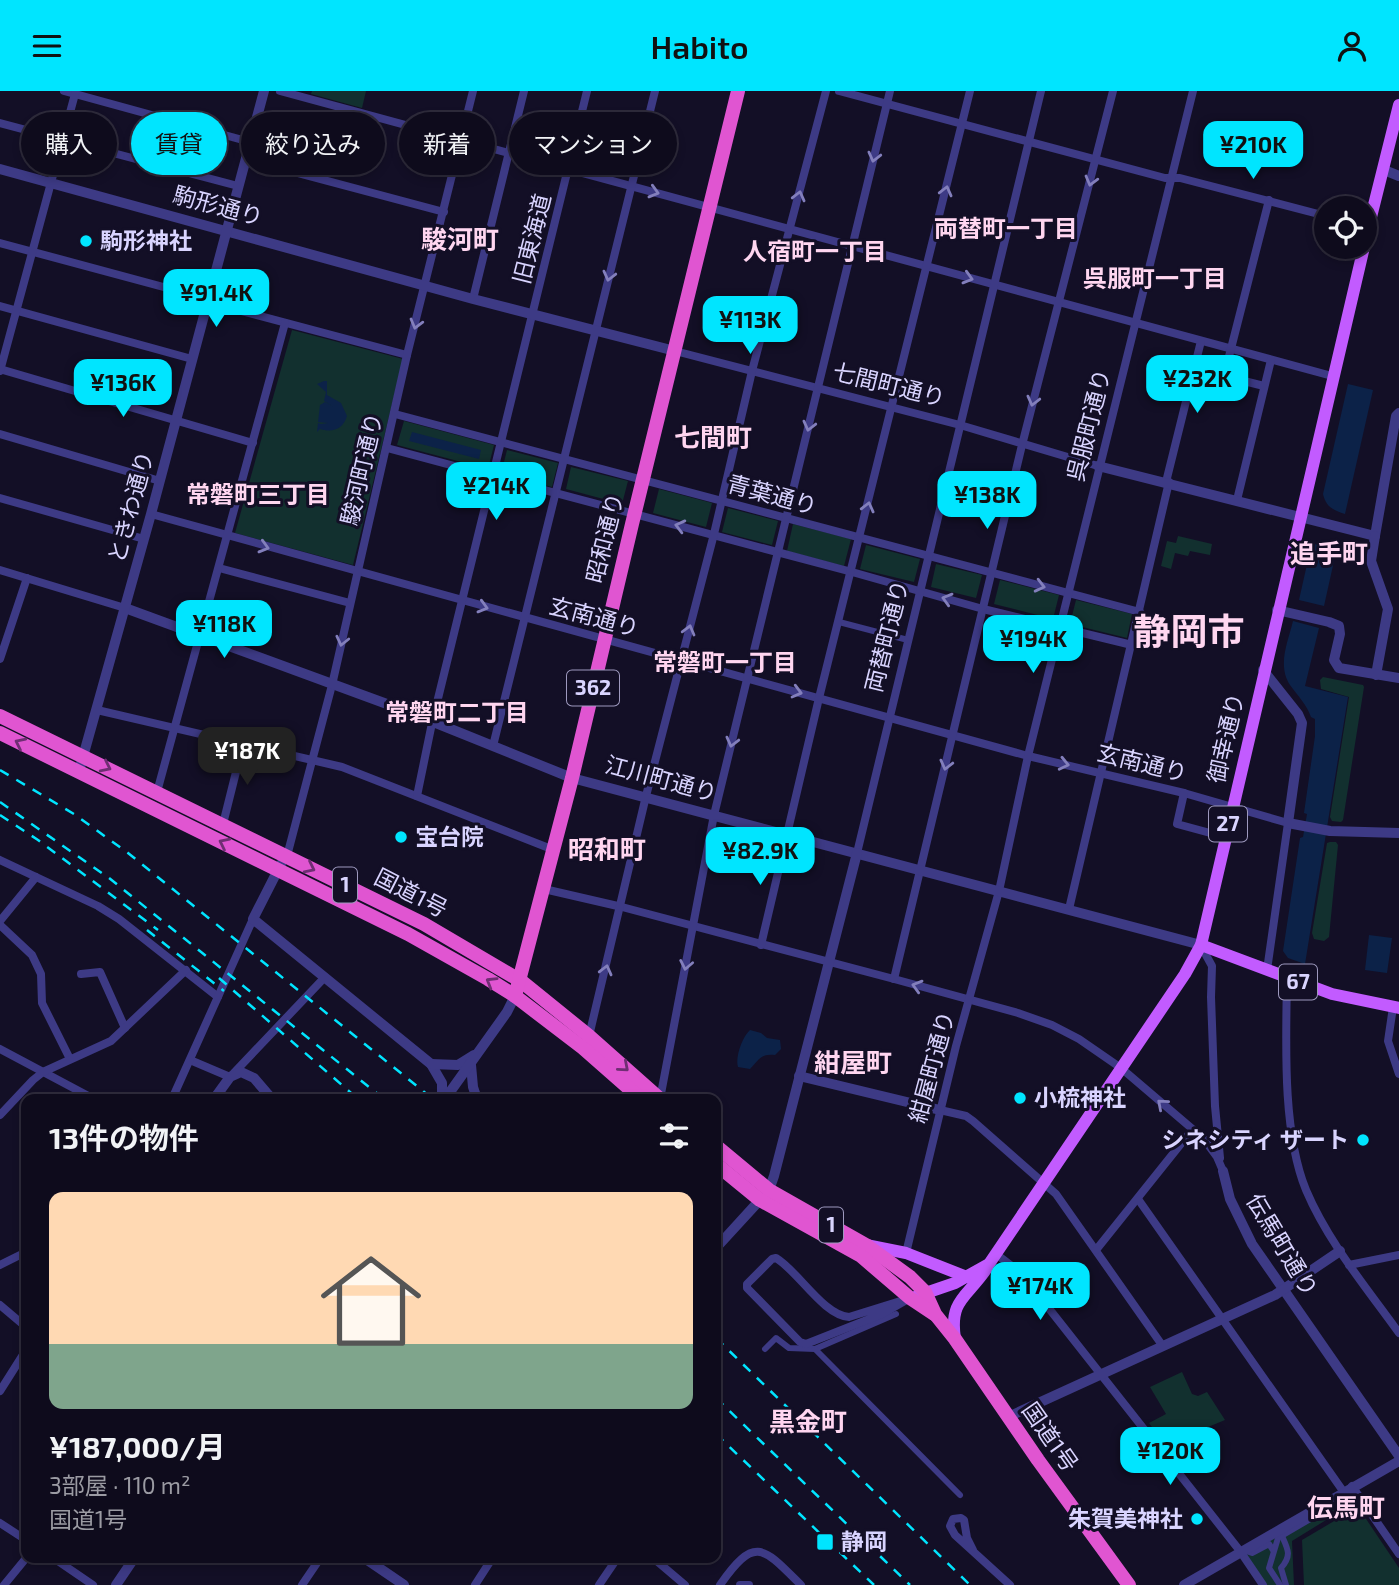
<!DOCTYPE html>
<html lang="ja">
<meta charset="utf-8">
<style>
:root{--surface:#0e0b1c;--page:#171425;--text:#f1f3f6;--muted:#9b9ba3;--line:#2e2b3b;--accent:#00e5ff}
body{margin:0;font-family:"Exo 2","Noto Sans JP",sans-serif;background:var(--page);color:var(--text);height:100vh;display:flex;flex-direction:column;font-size:26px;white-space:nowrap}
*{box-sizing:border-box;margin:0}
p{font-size:23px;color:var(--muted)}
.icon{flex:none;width:38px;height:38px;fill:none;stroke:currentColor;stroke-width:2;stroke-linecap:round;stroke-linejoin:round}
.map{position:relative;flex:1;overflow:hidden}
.side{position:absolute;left:21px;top:1003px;width:700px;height:469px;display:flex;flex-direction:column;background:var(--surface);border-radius:14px;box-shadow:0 4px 10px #0003,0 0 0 2px var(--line)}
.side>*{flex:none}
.hud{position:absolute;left:21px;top:21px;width:700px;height:63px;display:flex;gap:14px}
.buttons{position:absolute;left:1314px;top:105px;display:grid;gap:14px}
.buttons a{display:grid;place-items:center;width:63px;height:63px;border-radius:50%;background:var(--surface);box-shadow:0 4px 10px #0003,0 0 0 2px var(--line);font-size:35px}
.price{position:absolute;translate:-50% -60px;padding:0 16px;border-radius:14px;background:var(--accent);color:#111;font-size:23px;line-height:46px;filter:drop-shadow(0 2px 4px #0008)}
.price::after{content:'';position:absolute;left:50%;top:42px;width:21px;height:16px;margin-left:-10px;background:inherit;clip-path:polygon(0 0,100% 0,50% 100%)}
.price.selected{background:#222;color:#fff}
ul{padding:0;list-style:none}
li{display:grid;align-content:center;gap:14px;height:371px;padding:0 28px}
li+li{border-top:2px solid var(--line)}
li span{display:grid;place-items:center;height:217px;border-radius:14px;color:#555}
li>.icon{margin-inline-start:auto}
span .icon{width:126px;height:126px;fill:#fffc;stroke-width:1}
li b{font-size:30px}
h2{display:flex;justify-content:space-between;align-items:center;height:84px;padding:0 28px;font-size:30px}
.pill{padding:0 24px;border-radius:32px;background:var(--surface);box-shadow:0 4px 10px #0003,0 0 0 2px var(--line);font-size:24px;line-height:63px}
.pill.selected{background:var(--accent);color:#111}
header{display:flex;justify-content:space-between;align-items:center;height:91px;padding:0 28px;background:var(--accent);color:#111;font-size:32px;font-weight:600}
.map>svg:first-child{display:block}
.green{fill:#12302f}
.water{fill:#0c2248}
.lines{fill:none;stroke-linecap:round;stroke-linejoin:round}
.pedestrian{stroke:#3d3a85;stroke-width:6}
.minor{stroke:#3d3a85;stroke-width:8}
.tertiary{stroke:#3d3a85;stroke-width:10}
.primary{stroke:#c25bff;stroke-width:12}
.trunk{stroke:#e055d1;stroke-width:14}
.rail{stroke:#00e5ff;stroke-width:2.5;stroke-dasharray:10 9;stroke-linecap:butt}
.oneway{stroke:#837fbc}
.oneway2{stroke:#6f2e73}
.poi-dot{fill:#00e5ff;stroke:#130f26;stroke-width:2.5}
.labels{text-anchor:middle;stroke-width:6;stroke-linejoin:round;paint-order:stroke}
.shield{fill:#130f26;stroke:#9e99be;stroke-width:2}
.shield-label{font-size:21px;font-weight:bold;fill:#d9d4ff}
.street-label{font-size:23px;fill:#d9d4ff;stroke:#130f26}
.poi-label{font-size:23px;font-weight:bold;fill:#d9d4ff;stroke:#130f26;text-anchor:start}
.neighbourhood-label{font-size:24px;font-weight:bold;fill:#ffd6f0;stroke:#130f26}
.quarter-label{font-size:26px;font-weight:bold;fill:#ffd6f0;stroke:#130f26}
.town-label{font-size:37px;font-weight:bold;fill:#ffd6f0;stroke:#130f26}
</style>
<header><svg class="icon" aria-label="menu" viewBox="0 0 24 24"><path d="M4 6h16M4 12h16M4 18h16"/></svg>Habito<svg class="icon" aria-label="person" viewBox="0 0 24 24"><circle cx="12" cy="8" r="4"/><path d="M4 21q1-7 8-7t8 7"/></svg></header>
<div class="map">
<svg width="1399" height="1494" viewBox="0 0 1399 1494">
<rect width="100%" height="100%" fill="#130f26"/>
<g class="green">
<path d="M312,0H366L362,17L311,3Z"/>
<path d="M292,239L403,268L353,474L235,442Z"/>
<path d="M404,330L494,354L488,378L397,354Z"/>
<path d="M507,359L558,372L552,396L501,383Z"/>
<path d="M571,376L628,390L622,413L566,398Z"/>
<path d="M659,398L712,412L706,436L653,422Z"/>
<path d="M728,417L778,430L772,454L722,441Z"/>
<path d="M793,433L851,448L844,475L787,460Z"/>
<path d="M1178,445L1212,453L1210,464L1190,460L1188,465L1175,462L1171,478L1161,475L1167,450L1176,452Z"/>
<path d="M866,454L920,468L914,491L860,478Z"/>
<path d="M936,473L982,484L976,507L931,496Z"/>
<path d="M1000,489L1059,504L1053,528L994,513Z"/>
<path d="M1076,509L1132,523L1127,547L1070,533Z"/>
<path d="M1323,586L1363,594L1364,596L1343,729L1341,731L1332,730L1330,726L1349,606L1321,598L1320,589Z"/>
<path d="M1330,751H1336L1338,754L1329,846L1324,850L1314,848L1312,842L1327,752Z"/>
<path d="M1182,1281L1192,1303L1198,1305L1207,1301L1225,1329L1191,1343V1349L1168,1358L1149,1332L1166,1323L1150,1296Z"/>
<path d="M1350,1400L1357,1410L1292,1450L1294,1494H1267L1240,1460Z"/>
<path d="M1358,1416L1399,1477V1494H1304L1302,1449Z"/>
</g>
<g class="water">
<path d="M324,290H327V304L341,312L347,325C343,338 333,342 320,338L317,341L318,332L321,333L328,332L318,331L320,314L325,311L334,316L324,310L326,301L317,293Z"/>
<path d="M1348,293L1373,299L1345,423C1333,419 1326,416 1323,403Z"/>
<path d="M412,341L481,359L479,368L409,350Z"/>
<path d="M1326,450L1338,452L1324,515L1299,509L1310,460L1313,454Z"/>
<path d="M1293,530L1319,537L1305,595L1348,606L1305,873L1288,867L1283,860L1300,747L1303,746L1307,723L1304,722L1315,645V628L1311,626C1307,614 1298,605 1290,594C1277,574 1288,551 1293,530Z"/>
<path d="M1369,844L1392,847L1387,882L1365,879Z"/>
<path d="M750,939L761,942L767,947L780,949L781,958L775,964C761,962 759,969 750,978L738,976C735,967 742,946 750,939Z"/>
</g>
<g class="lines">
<g class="pedestrian">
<path d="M839,531L908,549"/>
<path d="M765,1258L776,1247L789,1257L815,1258L896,1223"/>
<path d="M815,1258L960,1404"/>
<path d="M1282,1445C1288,1458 1292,1465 1281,1477L1286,1494"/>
<path d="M1246,1460L1252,1462L1269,1453L1273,1459"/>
<path d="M1280,1494L1269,1477L1278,1447L1346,1407L1352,1400"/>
</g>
<g class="minor">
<path d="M64,0L250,51"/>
<path d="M280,0L1332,285"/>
<path d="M839,0L1165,87H1180L1326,125"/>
<path d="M0,32L238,95"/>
<path d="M245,68L444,121"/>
<path d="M0,152L208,208"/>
<path d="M473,208L524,0"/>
<path d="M207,211L407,264"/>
<path d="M0,215L192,268"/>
<path d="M675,260L960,334L1098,375"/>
<path d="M0,278L253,352"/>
<path d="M0,280L75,3"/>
<path d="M1264,295L1224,285L1269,109"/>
<path d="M395,323L1140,521"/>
<path d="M0,343L160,390"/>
<path d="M387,357L852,481L983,518L1132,554"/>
<path d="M1166,391L1201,250"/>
<path d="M0,407L144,448"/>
<path d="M1237,409L1271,269"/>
<path d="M151,423L1028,665L1184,702L1288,732L1267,879"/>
<path d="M219,477L350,512"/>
<path d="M0,479L125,517"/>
<path d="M0,568L27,487"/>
<path d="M97,619L342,676L554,759"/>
<path d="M493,655L655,0"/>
<path d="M157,701L285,232"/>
<path d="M1184,702L1177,733L1225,746"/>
<path d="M417,705L432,632L587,0"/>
<path d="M223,733L243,653"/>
<path d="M857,762L1041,0"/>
<path d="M287,765L332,594L407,264L473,0"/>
<path d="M0,769L98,815L119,828L218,906"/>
<path d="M544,798L622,816L894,888L1018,922L1052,934L1079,948L1121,977L1203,1047L1217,1066L1223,1080"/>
<path d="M1069,818L1169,391"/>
<path d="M0,830L36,786"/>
<path d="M0,834L32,864L41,883L42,912L70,968"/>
<path d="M761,854L819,607L970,0"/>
<path d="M1201,855L1212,875L1211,906L1215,1015L1220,1067"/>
<path d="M81,883L100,881L125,937"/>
<path d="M1287,887C1286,950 1282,1040 1306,1099C1328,1151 1366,1196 1399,1242"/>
<path d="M894,888L1022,354L1113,0"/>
<path d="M1393,916L1388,950L1399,983"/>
<path d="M589,945L646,705L714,443L752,280L826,0"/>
<path d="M0,958L94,1008"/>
<path d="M190,969L230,986L325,886"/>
<path d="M172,1008L253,828"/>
<path d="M660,1008L714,724L890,0"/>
<path d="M940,1019L966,1025L973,1030L1056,1103L1162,1254"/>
<path d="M0,1024L33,989L43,981L111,950L186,879"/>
<path d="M1138,1108L1343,1400"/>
<path d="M1096,1159L1192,1039"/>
<path d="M906,1162L956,955L999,800L1028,665L1193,0"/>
<path d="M996,1163L1021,1182L1240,1460L1263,1494"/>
<path d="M776,1167C798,1180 823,1224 849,1226L910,1207L882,1223L806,1253L800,1251L747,1197V1193L772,1168Z"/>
<path d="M0,1174L26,1161"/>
<path d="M1349,1174L1399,1164"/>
<path d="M0,1214L26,1236"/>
<path d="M0,1300L26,1259"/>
<path d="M1352,1395L1399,1463"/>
<path d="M0,1432L26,1449"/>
<path d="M973,1459L967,1447L964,1429L961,1427L953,1428L950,1435L955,1444L1010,1494"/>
<path d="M52,1466L93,1494"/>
<path d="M652,1466L685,1494"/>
<path d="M4,1494L27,1466"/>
<path d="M302,1494L321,1466"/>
<path d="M475,1494L493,1466"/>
<path d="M599,1494L618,1466"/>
<path d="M720,1494C755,1444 763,1456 801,1494"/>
<path d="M740,1494H749"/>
</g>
<g class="tertiary">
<path d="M0,78L473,208L675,260"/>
<path d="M1384,79L1399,85"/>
<path d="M1098,375L1375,445L1396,325L1399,322"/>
<path d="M1375,445L1371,470L1388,518L1376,584"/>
<path d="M125,517L406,620L572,687L1201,854"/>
<path d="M1277,519L1329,531L1339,535L1340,543L1334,569L1339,577L1399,587"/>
<path d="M1263,579L1298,623L1302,632L1288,732L1330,740L1399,742"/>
<path d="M79,680L151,423L264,0"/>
<path d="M281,773L253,828L431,973L442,992V1008"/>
<path d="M431,973L458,974L474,964"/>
<path d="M471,974L473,996L477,1008"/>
<path d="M799,985L940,1019"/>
<path d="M214,1008L230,986L241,981L254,987L272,1008"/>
<path d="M445,1008L507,921L515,905"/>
<path d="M1223,1080L1230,1108L1252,1153L1399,1365"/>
<path d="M716,1157L769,1099L774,1085L857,762"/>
<path d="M1008,1326L1275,1204L1340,1160"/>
<path d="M363,1466L404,1494"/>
<path d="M116,1494L135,1466"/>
<path d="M1184,1494L1399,1370"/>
</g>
<g class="primary">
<path d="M1365,150L1399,14"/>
<path d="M1201,854L1332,903L1399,917"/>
<path d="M866,1154L906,1162L967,1186"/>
<path d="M917,1205L955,1192L989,1173L1185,883L1201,854L1364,156"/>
<path d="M955,1248C949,1208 967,1207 987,1177"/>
</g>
<g class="trunk">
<path d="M0,625L424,833L521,890L589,945L660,1008"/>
<path d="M0,642L408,843L488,888L515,905L583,957L641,1008"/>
<path d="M515,905L572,687L632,433L738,0"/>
<path d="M716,1055L769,1099L866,1154L910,1186L925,1201L935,1223L955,1248L1038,1369L1129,1494"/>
<path d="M716,1073L760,1109L861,1165L910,1207L934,1223"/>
</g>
<g class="rail">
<path d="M0,679L74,723L128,762L433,1008"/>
<path d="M0,711L109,787L384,1008"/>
<path d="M0,724L38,749L158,839"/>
<path d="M147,839L224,900"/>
<path d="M219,887L358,1008"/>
<path d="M716,1247L970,1494"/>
<path d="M716,1307L910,1494"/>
<path d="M716,1343L874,1494"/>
</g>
</g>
<defs><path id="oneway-chevron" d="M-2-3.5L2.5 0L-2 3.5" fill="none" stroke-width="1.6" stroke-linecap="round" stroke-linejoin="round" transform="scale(1.75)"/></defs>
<g class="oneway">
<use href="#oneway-chevron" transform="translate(874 66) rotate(104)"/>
<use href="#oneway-chevron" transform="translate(1091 90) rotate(105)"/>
<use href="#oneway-chevron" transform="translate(946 100) rotate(-76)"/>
<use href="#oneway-chevron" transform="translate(654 101) rotate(16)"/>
<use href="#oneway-chevron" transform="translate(799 105) rotate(-76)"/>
<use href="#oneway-chevron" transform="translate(609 185) rotate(104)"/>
<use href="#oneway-chevron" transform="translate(968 187) rotate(16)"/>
<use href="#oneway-chevron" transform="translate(416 233) rotate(105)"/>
<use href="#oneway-chevron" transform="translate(1033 310) rotate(104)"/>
<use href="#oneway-chevron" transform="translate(809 335) rotate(104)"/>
<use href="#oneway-chevron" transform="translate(868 416) rotate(-76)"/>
<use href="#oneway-chevron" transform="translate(680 435) rotate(-166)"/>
<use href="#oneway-chevron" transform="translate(264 456) rotate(16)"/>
<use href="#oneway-chevron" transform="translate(1040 495) rotate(14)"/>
<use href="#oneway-chevron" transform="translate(947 508) rotate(-164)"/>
<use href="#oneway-chevron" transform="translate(483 516) rotate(16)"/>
<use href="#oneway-chevron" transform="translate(689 539) rotate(-75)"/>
<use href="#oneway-chevron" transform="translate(342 550) rotate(103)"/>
<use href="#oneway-chevron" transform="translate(797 601) rotate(15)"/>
<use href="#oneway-chevron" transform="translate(732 651) rotate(104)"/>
<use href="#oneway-chevron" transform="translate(1064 673) rotate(13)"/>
<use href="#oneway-chevron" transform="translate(946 674) rotate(104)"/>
<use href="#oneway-chevron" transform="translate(686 874) rotate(101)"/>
<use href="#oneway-chevron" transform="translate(606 879) rotate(-76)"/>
<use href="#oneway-chevron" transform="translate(917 895) rotate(-164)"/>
<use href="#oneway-chevron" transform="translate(1162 1013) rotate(-139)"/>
</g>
<g class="oneway2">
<use href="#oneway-chevron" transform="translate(20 652) rotate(-154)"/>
<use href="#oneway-chevron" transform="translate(106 676) rotate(26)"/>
<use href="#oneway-chevron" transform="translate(224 752) rotate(-154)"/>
<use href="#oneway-chevron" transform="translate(310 777) rotate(26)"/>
<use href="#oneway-chevron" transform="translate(491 891) rotate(-149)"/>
<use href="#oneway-chevron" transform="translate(624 976) rotate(41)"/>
</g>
<g class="poi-dot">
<circle cx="86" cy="150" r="7"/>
<circle cx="401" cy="746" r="7"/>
<circle cx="1020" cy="1007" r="7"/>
<circle cx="1363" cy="1049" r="7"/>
<circle cx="1197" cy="1428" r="7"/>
<rect x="816" y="1442" width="18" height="18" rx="3.5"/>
</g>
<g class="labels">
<g class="shield">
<rect x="567" y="579.5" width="52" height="35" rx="5"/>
<rect x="1209" y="715.5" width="38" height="35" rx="5"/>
<rect x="333" y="776.5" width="24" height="35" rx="5"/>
<rect x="1279" y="873.5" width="38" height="35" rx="5"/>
<rect x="819" y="1116.5" width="24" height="35" rx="5"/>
</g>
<g class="shield-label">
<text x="593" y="604">362</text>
<text x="1228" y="740">27</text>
<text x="345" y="801">1</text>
<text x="1298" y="898">67</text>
<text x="831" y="1141">1</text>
</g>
<g class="street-label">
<text transform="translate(218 115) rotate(15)" y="8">駒形通り</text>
<text transform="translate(532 148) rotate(-76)" y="8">旧東海道</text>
<text transform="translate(889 294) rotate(14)" y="8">七間町通り</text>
<text transform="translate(1089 334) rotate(-76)" y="8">呉服町通り</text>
<text transform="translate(362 378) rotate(-77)" y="8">駿河町通り</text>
<text transform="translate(772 404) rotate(15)" y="8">青葉通り</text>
<text transform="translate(131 416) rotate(-75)" y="8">ときわ通り</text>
<text transform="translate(605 447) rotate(-76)" y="8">昭和通り</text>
<text transform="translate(594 526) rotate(15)" y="8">玄南通り</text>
<text transform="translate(887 545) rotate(-76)" y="8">両替町通り</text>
<text transform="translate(1226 647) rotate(-77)" y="8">御幸通り</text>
<text transform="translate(1142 672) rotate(14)" y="8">玄南通り</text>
<text transform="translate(661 688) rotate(15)" y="8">江川町通り</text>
<text transform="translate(411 802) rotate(27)" y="8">国道1号</text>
<text transform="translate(932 976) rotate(-75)" y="8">紺屋町通り</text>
<text transform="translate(1282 1154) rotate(59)" y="8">伝馬町通り</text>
<text transform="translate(1050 1346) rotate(55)" y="8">国道1号</text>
</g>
<g class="poi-label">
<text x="100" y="158">駒形神社</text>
<text x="415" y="754">宝台院</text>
<text x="1034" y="1015">小梳神社</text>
<text x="1349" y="1057" text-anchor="end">シネシティ ザート</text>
<text x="1183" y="1436" text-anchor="end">朱賀美神社</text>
<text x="841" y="1459">静岡</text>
</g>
<g class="neighbourhood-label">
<text x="1006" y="146">両替町一丁目</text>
<text x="815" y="169">人宿町一丁目</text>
<text x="1155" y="196">呉服町一丁目</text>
<text x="258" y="412">常磐町三丁目</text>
<text x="725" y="580">常磐町一丁目</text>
<text x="457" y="630">常磐町二丁目</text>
</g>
<g class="quarter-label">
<text x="460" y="158">駿河町</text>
<text x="713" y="356">七間町</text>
<text x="1329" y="472">追手町</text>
<text x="607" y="768">昭和町</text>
<text x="853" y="981">紺屋町</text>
<text x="808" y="1340">黒金町</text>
<text x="1346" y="1426">伝馬町</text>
</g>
<g class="town-label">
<text x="1189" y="554">静岡市</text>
</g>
</g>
</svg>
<div class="buttons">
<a><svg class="icon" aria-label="locate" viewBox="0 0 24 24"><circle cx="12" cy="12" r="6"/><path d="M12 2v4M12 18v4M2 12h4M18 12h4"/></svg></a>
</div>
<b class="price" style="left:1253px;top:90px">¥210K</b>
<b class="price" style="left:216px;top:238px">¥91.4K</b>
<b class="price" style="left:750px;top:265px">¥113K</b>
<b class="price" style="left:1197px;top:324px">¥232K</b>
<b class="price" style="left:123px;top:328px">¥136K</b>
<b class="price" style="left:496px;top:431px">¥214K</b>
<b class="price" style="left:987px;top:440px">¥138K</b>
<b class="price" style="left:224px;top:569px">¥118K</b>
<b class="price" style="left:1033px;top:584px">¥194K</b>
<b class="price selected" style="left:247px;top:696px">¥187K</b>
<b class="price" style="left:760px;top:796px">¥82.9K</b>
<b class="price" style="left:1040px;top:1231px">¥174K</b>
<b class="price" style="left:1170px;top:1396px">¥120K</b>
<div class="hud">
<a class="pill">購入</a>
<a class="pill selected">賃貸</a>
<a class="pill">絞り込み</a>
<a class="pill">新着</a>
<a class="pill">マンション</a>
</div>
<section class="side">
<h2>13件の物件<svg class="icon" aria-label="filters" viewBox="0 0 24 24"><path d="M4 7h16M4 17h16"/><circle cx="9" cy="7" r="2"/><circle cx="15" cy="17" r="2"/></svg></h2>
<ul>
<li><span style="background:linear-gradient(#ffd9b3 70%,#7fa58c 0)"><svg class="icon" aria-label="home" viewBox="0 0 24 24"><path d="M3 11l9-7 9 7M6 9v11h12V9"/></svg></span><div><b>¥187,000/月</b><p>3部屋 · 110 m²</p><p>国道1号</p></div></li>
</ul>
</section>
</div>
